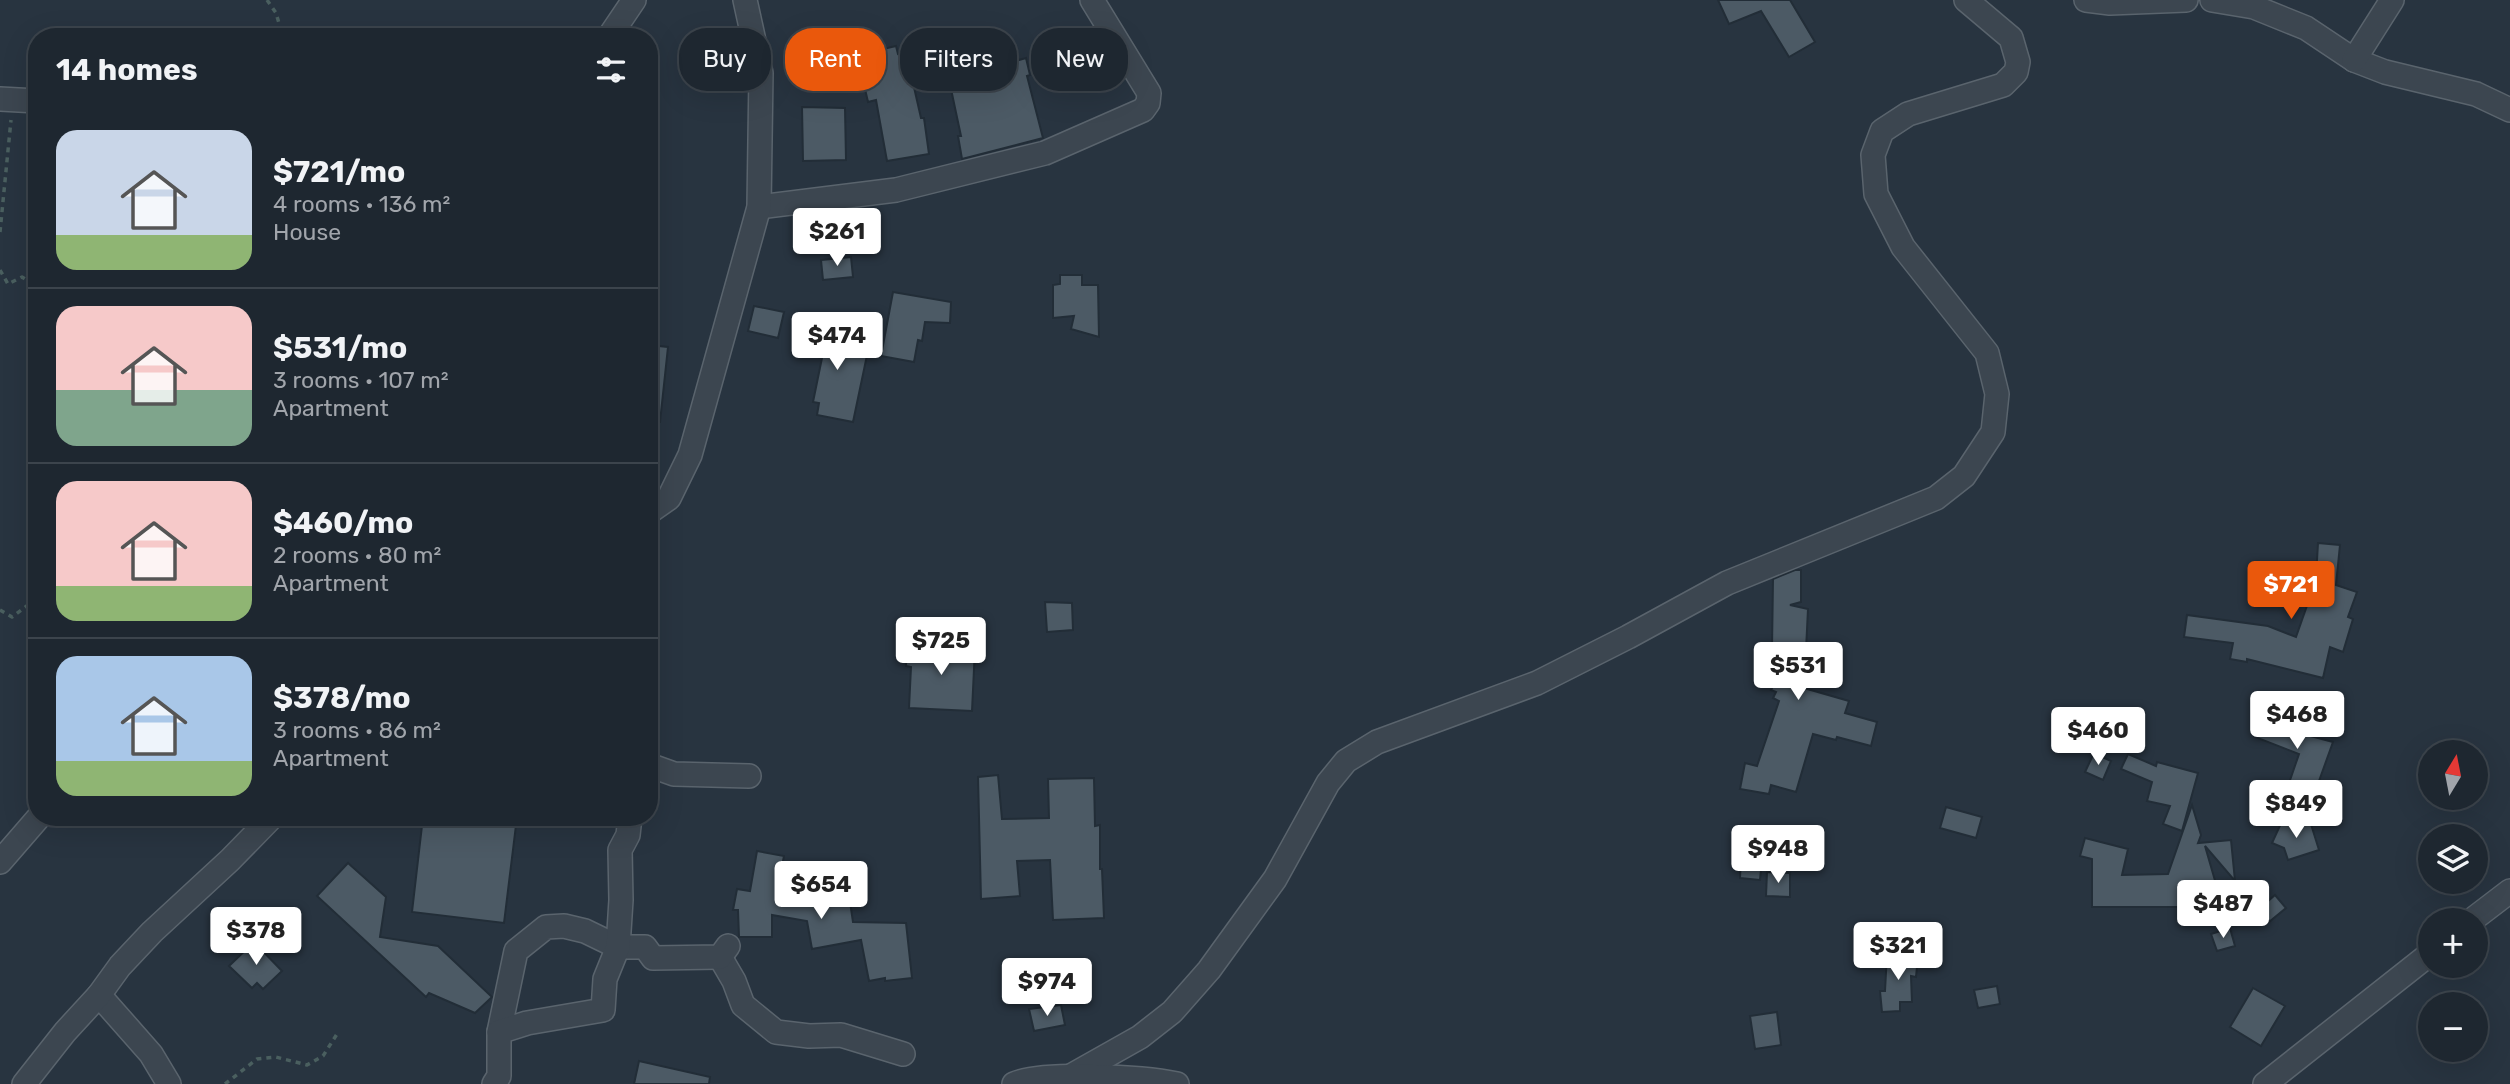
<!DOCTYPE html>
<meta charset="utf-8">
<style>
:root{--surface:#1e2730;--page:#262f38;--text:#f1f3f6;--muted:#a1a5ab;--line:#3c444c;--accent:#ea580c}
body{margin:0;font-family:Rubik,sans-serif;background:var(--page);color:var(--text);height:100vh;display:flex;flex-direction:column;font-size:26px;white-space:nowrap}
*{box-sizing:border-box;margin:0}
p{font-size:23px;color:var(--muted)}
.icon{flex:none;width:38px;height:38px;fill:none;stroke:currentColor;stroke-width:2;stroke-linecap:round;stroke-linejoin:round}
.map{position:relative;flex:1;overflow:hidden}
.details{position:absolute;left:28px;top:28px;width:630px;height:798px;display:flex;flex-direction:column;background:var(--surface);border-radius:28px;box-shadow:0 7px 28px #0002,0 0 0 2px var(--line)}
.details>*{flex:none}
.hud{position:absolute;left:679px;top:28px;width:665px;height:63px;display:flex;gap:14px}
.needle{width:46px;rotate:10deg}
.buttons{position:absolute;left:2418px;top:740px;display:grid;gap:14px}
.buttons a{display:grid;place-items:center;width:70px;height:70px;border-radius:50%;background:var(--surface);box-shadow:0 7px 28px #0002,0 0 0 2px var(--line);font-size:35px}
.price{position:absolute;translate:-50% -60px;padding:0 16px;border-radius:7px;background:#fff;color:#222;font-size:23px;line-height:46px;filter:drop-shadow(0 2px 4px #0008)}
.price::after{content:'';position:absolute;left:50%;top:42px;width:21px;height:16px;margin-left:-10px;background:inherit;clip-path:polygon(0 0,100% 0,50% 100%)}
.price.selected{background:var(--accent);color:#fff}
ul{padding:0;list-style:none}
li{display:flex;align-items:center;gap:21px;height:175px;padding:0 28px}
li+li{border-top:2px solid var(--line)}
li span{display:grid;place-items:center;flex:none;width:196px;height:140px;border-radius:21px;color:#555}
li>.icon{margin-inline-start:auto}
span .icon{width:84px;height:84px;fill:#fffc;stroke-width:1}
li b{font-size:30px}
h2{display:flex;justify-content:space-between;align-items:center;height:84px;padding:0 28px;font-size:30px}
.chip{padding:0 24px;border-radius:28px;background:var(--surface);box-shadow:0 7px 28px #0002,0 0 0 2px var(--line);font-size:24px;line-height:63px}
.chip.selected{background:var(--accent);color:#fff}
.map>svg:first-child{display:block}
.building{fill:#4c5a65;stroke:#222d37;stroke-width:2}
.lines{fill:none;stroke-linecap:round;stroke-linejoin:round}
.minor-casing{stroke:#5a646d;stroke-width:26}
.path{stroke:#4a5f5f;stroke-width:3.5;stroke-dasharray:5 5;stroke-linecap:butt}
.minor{stroke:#3c4650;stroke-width:23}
</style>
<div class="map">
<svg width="2510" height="1084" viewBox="0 0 2510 1084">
<rect width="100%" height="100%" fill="#283440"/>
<g class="building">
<path d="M1718,0H1790L1815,42L1789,57L1761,11L1729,24Z"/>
<path d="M1003,35L1019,60L1026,58L1030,75L1027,76L1043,138L962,159L958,136H961L948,75L980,68L970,53L990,40L992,42Z"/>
<path d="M881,40L883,49L896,46L898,54L906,52L921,118H924L929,154L887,161L876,100L868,102L855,46Z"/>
<path d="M802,107L845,108L846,160L803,161Z"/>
<path d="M851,257L853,277L823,280L821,260Z"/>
<path d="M1060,275H1082V285H1098L1099,337L1071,329L1074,316L1053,318V285L1060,284Z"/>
<path d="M893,292L951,302L950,323L925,322L922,341L918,340L914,362L881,356Z"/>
<path d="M754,306L784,312L778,338L748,331Z"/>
<path d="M804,329L833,336V334L870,341L853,422L817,415L819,403L813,402L822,358L798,352Z"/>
<path d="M649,345L668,347L660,422H649Z"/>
<path d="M2318,543L2340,545L2336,585L2357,592L2348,617L2353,619L2343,652L2330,647L2323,678L2247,659V662L2230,659L2233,643L2184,637L2187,615L2268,626L2296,637L2309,600L2263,586L2269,563L2316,577Z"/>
<path d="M1795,570H1801V602L1790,605L1808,609L1805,671L1810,673L1804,688L1849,701L1845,713L1877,722L1871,746L1837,737L1836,740L1813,734L1796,792L1771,785L1769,794L1740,789L1745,763L1757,766L1779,701L1773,698L1776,692L1771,690L1791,648H1772L1773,579Z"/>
<path d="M1045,602L1072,603L1073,630L1047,632Z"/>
<path d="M907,645L975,648L972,711L909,708L911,667L906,666Z"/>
<path d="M2265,711L2291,721L2288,730L2333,742L2314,795L2288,786L2299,754L2255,737Z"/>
<path d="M2094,753L2111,761L2103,780L2085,772Z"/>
<path d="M2128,754L2156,766L2157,762L2198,773L2182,831L2163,824L2170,806L2147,801L2152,782L2121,769Z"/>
<path d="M998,775L1002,819L1049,818L1048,779L1094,778L1095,826L1100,825V869H1102L1104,918L1053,920L1050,860L1017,861L1020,896L981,899L978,777Z"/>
<path d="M2192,805L2201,835L2198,843L2231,840L2235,881L2205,846L2216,884L2178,886V907H2092V859L2080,856L2085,838L2128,849L2122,875L2168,874Z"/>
<path d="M1946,807L1982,817L1976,838L1940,828Z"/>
<path d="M423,817H517L504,923L412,912Z"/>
<path d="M2282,821L2294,827L2310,821L2319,850L2288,860L2284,848L2272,843Z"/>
<path d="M1742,836L1764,838L1760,880L1740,878Z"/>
<path d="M757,851L784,856L777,891L823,898L849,895L853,922L906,923L912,978L885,981V978L869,981L861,940L812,949L807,921L772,915V937H739L738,910H733L737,889L750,891Z"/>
<path d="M348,863L386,897L380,937L438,946L492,997L475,1013L429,993L426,997L317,896Z"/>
<path d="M1767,872L1790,873V897L1766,896Z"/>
<path d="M2275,895L2286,908L2269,922L2259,909Z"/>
<path d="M2230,928L2235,946L2217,951L2211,934Z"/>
<path d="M254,942L282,971L263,989L257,983L252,988L229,966Z"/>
<path d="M1887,954L1918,956L1916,977L1911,976L1912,1002H1900V1011L1882,1012L1880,991H1885Z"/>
<path d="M1997,986L2000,1004L1978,1008L1974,990Z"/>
<path d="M2253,988L2285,1006L2261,1046L2230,1027Z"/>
<path d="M1061,1005L1065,1025L1034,1031L1029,1009Z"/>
<path d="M1777,1012L1781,1045L1755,1049L1750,1016Z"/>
<path d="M639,1061L710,1077L709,1084H634Z"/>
</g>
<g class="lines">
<g class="minor-casing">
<g id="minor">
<path d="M2086,0L2110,3L2186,0"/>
<path d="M2212,0L2254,7L2306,28L2354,60L2385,72L2476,94L2510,110"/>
<path d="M609,37L634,0"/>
<path d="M2354,60L2392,0"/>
<path d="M0,99L37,101"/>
<path d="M759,207L896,190L1045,153L1143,110L1148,103L1149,93L1092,0"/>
<path d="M649,512L669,498L690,455L759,207L761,73L745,0"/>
<path d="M649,765L674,774L749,776"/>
<path d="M0,862L39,817"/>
<path d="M2472,920L2510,891"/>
<path d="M720,957L734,981L743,1005L776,1032L809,1036L841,1035L903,1054"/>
<path d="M99,995L151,1054L169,1084"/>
<path d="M499,1032L516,951L546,927L564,926L585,931L618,947H645L653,958L720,957L728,946"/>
<path d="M1069,1077L1140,1037L1172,1012L1209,970L1275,879L1328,783L1346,761L1377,742L1537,683L1628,637L1727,583L1936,498L1964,476L1993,432L1997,394L1987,353L1903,247L1876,194L1873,155L1882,131L1908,114L2003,85L2016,72L2018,62L2011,38L1966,0"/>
<path d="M24,1084L65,1032L99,995L120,966L152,932L230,860L272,817"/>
<path d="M494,1084L499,1076V1032L527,1023L603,1010L605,979L618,947L621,900L620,850L628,835L630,817"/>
<path d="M1014,1084C1045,1071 1143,1077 1177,1084"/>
<path d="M2265,1084L2431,953"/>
</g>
</g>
<g class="path">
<path d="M267,0L276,13L283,37"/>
<path d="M0,232L11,120"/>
<path d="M0,270L8,284L22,277L37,287"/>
<path d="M0,610L12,617L28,605L37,604"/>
<path d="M225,1084L257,1059L276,1057L307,1065L323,1056L337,1034"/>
</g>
<use href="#minor" class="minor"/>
</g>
</svg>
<div class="buttons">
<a><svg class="needle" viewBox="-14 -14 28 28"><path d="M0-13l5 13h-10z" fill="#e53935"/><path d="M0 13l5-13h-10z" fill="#a1a5ab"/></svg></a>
<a><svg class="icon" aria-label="layers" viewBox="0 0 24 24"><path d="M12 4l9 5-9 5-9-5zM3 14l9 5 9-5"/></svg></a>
<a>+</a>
<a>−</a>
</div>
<b class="price" style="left:837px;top:268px">$261</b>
<b class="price" style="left:837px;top:372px">$474</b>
<b class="price selected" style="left:2291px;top:621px">$721</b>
<b class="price" style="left:941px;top:677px">$725</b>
<b class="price" style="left:1798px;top:702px">$531</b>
<b class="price" style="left:2297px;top:751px">$468</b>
<b class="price" style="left:2098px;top:767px">$460</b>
<b class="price" style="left:2296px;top:840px">$849</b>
<b class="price" style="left:1778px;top:885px">$948</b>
<b class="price" style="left:821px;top:921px">$654</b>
<b class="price" style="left:2223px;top:940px">$487</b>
<b class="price" style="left:256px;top:967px">$378</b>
<b class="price" style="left:1898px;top:982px">$321</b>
<b class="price" style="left:1047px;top:1018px">$974</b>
<div class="hud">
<a class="chip">Buy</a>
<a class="chip selected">Rent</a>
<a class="chip">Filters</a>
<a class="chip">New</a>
</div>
<section class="details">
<h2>14 homes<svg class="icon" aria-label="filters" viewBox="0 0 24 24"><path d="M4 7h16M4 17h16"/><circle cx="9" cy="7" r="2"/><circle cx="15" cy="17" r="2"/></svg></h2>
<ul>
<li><span style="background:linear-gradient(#c9d6e8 75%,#8fb573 0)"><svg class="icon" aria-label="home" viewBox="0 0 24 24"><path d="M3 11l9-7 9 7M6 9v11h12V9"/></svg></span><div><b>$721/mo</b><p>4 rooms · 136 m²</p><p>House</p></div></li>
<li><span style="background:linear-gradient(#f6c9c9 60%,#7fa58c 0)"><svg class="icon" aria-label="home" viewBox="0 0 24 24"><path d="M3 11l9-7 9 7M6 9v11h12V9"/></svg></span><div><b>$531/mo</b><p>3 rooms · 107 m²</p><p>Apartment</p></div></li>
<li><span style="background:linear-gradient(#f6c9c9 75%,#8fb573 0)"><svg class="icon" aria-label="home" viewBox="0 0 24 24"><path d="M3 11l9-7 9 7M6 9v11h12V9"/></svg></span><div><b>$460/mo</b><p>2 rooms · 80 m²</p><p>Apartment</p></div></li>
<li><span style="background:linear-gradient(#a9c7e8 75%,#8fb573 0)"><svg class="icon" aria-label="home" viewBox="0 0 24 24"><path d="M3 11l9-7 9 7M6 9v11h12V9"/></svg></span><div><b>$378/mo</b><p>3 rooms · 86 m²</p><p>Apartment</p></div></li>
</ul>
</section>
</div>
